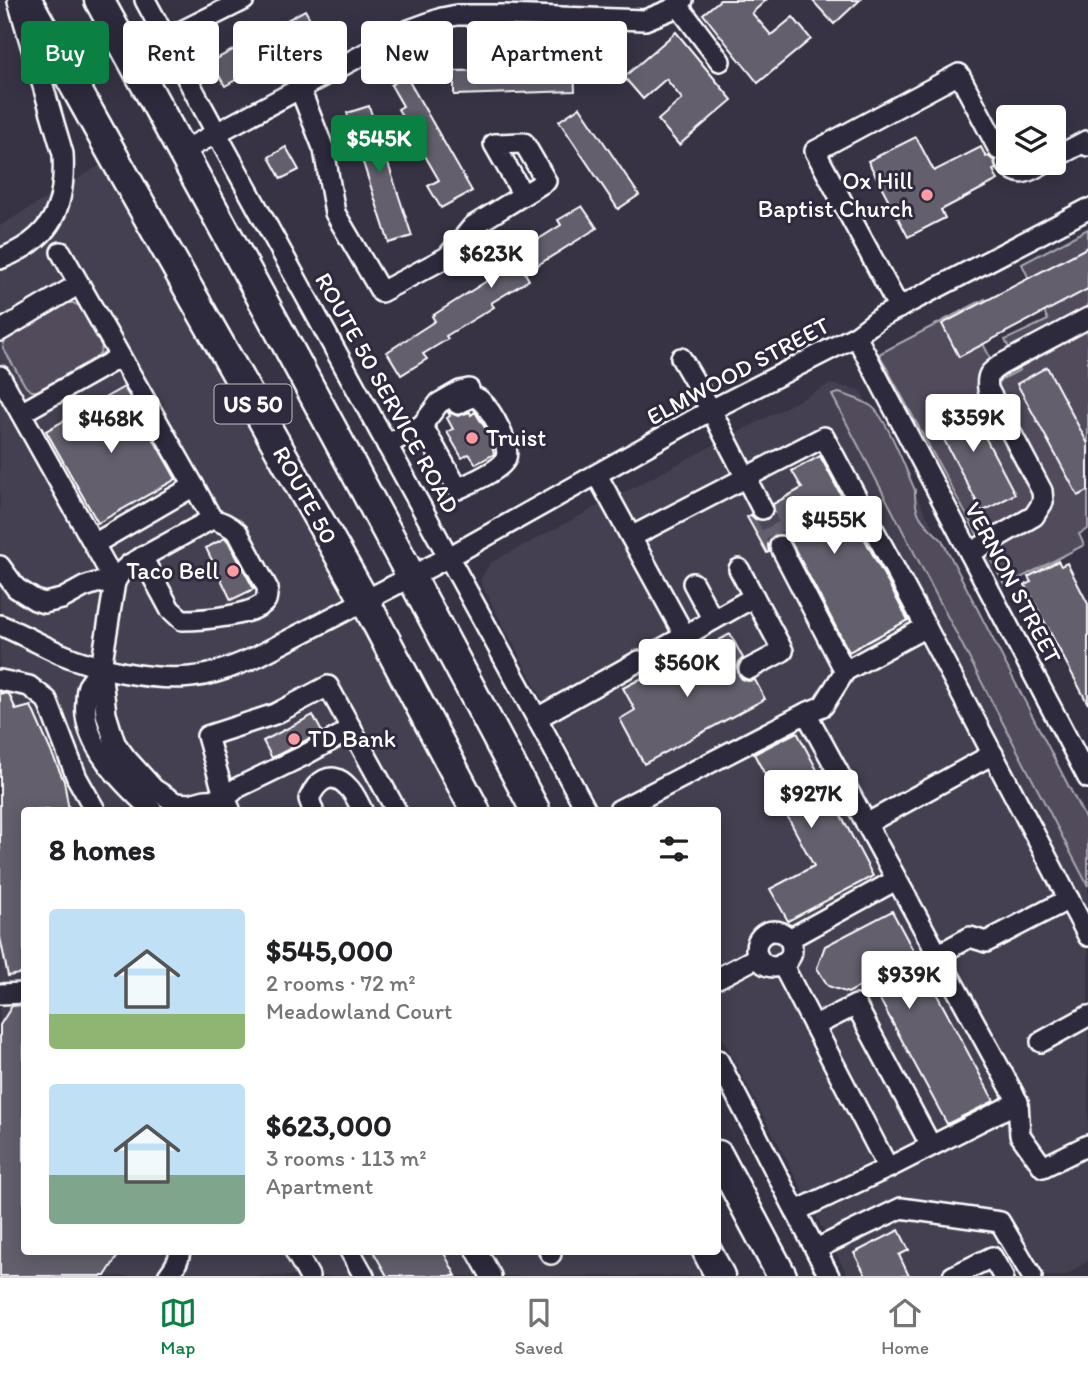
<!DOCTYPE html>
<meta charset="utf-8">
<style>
:root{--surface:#fff;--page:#f2f2f2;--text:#202124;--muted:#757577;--line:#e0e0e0;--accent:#0b8043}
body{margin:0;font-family:Itim,sans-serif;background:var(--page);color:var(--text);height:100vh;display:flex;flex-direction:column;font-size:26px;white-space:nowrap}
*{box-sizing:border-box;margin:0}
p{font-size:23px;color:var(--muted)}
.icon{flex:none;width:38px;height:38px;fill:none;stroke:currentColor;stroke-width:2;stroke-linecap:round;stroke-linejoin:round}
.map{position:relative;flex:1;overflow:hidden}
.drawer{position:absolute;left:21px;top:807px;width:700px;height:448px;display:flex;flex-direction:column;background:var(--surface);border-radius:7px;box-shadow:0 4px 18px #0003}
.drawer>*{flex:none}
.guide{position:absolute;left:21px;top:21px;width:700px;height:63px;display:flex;gap:14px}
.buttons{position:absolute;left:996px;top:105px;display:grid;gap:14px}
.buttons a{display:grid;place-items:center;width:70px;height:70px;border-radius:7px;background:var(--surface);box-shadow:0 4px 18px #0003;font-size:35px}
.price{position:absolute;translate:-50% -60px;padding:0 16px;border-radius:7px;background:#fff;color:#222;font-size:23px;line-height:46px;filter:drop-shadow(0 2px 4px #0008)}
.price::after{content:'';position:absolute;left:50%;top:42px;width:21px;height:16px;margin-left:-10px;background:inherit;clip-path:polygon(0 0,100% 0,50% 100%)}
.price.current{background:var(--accent);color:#fff}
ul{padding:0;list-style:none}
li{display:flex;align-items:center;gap:21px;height:175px;padding:0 28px}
li span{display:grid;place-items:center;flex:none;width:196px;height:140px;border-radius:7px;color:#555}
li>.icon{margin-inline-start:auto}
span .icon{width:84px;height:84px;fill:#fffc;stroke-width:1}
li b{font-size:30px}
h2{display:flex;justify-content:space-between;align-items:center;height:84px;padding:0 28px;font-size:30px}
.pill{padding:0 24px;border-radius:7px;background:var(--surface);box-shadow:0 4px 18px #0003;font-size:24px;line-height:63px}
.pill.current{background:var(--accent);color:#fff}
.tabs{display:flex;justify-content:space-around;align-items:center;height:98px;border-top:2px solid var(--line);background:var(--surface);font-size:19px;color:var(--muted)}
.tabs a{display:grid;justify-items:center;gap:4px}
.tabs .current{color:var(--accent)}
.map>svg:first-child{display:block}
.built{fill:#444051}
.green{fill:#514c5c;stroke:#a8a6ae;stroke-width:2}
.building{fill:#635f6d;stroke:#fff;stroke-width:2}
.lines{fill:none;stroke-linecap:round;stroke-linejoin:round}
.minor-tunnel{stroke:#4b4758;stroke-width:19;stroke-dasharray:19 10;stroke-linecap:butt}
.minor-casing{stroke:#fff;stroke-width:24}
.highway-casing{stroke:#fff;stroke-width:33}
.minor{stroke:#2f2a3d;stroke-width:19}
.highway{stroke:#2f2a3d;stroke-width:28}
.poi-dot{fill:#ff9aa2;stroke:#2f2a3d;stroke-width:2.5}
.labels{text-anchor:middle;stroke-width:6;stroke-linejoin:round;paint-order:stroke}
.shield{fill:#2f2a3d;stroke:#c1bfc5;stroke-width:2}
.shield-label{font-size:23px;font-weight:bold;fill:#fff}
.poi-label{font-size:24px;fill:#fff;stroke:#2f2a3d;text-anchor:end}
.street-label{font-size:24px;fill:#fff;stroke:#2f2a3d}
</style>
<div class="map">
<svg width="1088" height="1276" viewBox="0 0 1088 1276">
<rect width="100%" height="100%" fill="#373345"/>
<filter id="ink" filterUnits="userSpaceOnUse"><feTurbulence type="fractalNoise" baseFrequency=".0143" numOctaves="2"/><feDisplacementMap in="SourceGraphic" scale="14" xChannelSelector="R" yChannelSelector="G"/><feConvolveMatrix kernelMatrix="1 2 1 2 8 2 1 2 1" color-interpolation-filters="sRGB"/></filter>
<g filter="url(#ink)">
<g class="built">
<path d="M114,157L475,810H24V1251H707L720,1276H0V226Z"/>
<path d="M830,384L860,390L1088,819V1261L1065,1276H848L718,1030V810H601L480,581L490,563Z"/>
</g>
<g class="green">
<path d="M1088,229V529L1079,534L1084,545L1005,586L879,354L985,299L997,326L979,336L996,369L978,378L983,389L1020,370L1005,340L1048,320L1022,264Z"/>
<path d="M67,303H73L80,306L102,346L100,353L96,358L37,391H32L26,387L3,348L5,338Z"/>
<path d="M839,393C849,396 862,400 871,406C887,417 906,471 915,490C914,517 924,523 942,540L1088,824V886L832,395Z"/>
</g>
<g class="building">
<path d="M720,0H766L752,13L771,35L793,17L811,39L758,83L703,14Z"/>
<path d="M812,0H860L834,24Z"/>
<path d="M305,10L318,33L225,86L211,62Z"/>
<path d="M676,32L732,100L679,145L658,120L682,99L666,79L643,99L624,77Z"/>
<path d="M574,68L575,91L454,95V71Z"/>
<path d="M406,76L472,191L441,208L428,186L439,180L398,109L403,106L391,85Z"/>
<path d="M369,106L412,236L389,243L347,113Z"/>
<path d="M580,107L639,195L618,209L559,121Z"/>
<path d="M916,137L934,171L981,147L986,157L988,156L994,161L996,169L993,170L998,180L941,210L945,218L908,237L868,161Z"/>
<path d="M286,147L299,170L281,179L269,157Z"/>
<path d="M582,206L597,228L525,273L529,280L491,303L494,307L446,336L448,339L423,354L427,359L401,375L387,352L435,321L432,316L493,277L489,270L561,225L558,220Z"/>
<path d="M1088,247V289L959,357L942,324Z"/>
<path d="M1047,367L1088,444V491L1078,496L1017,384Z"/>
<path d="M124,387L176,479L98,523L46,431Z"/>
<path d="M964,397L1015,494L982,512L931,415Z"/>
<path d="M448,412L458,416L470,412L471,415L475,412L489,434L494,454L476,464L469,454L462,458L447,432L453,429L447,418L450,416Z"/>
<path d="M820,456L908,620L849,652L790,540L787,536L781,534L774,536L769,540L768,546L769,552L767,553L747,517L751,515L755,519L761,521L768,520L773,515L774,510L773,504L802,488L792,471Z"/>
<path d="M225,538L228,541L254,589L231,600L206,548Z"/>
<path d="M1058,561L1061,566L1067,563L1088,604V704L1025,585L1031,582L1028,577Z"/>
<path d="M730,634L743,658L739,662L737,668L739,675L742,679L748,681L755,680L765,699L644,764L620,719L635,710L623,688L646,676L644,672L649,668L651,661L657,663L664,661L668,667Z"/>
<path d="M0,693L9,694L16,710L31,706L64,781L69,810H24V973L8,976L0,937Z"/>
<path d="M313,715L322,732L272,758L263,741Z"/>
<path d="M797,732L873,876L788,921L770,889L814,866L754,754Z"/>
<path d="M892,911L994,1101L947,1124L870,981L848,993L828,986L817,968L825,946Z"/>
<path d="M24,1005V1251H121L105,1276H0V1025L12,1006Z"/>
<path d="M899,1230L909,1250L899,1255L909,1276H866L854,1253Z"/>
<path d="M373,1251H443L456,1276H387Z"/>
</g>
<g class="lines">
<path class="minor-tunnel" d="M762,509L780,546"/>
<g class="minor-casing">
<g id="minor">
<path d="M145,0L217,134L547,737L586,810"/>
<path d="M677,4L720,61"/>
<path d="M166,39L244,0"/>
<path d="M300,89L324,150L335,213L381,292L447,257L473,226L546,181L524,143L494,144L523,195"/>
<path d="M183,151L409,30L442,18L457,15H503L645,20L670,10L683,0"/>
<path d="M1054,158L1086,141L1088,146"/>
<path d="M1006,163C1020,180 1029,171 1044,163"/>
<path d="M61,252L194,486L94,544"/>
<path d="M0,259C52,239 66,208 63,154L18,1"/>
<path d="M899,308L815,151L959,74L999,150"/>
<path d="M0,331L79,284"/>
<path d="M856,336L1088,778"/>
<path d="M681,358L711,410L762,509"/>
<path d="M0,376L115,582"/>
<path d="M21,413L120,357"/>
<path d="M422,425L439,403L460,391L469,389"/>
<path d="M387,445L422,425L458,489C470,483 499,471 505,460C513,447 491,410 481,401C477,397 476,398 471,397L458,404"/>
<path d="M597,475L685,636"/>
<path d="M194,486L212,519L130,564L121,572L115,582L101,668L106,714L115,743L126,758L154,789L176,803L190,804L205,800L225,799"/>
<path d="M631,537L824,437L926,627L845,671L823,706L806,713"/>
<path d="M780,546L845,671"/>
<path d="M970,553L1034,516L1043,502L1042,491L988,389C986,374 990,372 1002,364L1088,318"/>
<path d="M142,557L170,609L182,620C200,620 257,616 266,600C267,598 267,591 268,589L238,533C230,525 222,522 212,519"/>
<path d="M0,566L16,588L35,600L44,603L62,599L84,587L96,583L115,582"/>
<path d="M739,569L783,651L749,669"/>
<path d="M693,583L713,620"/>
<path d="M0,625C20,633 39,644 59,653C95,669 152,681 191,677C214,675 237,665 258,656L449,557L711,410L856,336L881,317L1088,209"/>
<path d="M926,627L1088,936"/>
<path d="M658,651L754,597"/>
<path d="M101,668C97,674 92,680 88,686C86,691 86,697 86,702C81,743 124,785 152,810"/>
<path d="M0,680L29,686L47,700L77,778L95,810"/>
<path d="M537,718L639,661"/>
<path d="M219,809L225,799L237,788L303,756L352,729"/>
<path d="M230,809L225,799L207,736L275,714L328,686L396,810"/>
<path d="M313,810L309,799C316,782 331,769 347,786C354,792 358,802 362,810"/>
<path d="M619,810L806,713L1018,1102L1020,1135L1043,1167L1088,1145"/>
<path d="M866,824L993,754"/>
<circle cx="774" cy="949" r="18"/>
<path d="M789,939L896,880"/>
<path d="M937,955L970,937L986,942L1069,899"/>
<path d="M782,964L888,1168L796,1211"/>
<path d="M718,978L758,957"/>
<path d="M0,994L24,993"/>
<path d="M814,1026L856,1005L931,1146"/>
<path d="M1041,1042L1088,1016"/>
<path d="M718,1060L829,1276"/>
<path d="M888,1168L1018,1102"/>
<path d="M816,1249L901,1208L1000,1222L1032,1276"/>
<path d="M295,1251L309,1276"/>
<path d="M350,1251L364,1276"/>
<path d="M477,1251L491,1276"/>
<path d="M549,1251L551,1254"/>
<path d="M168,1276C174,1268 179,1261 180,1251"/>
<path d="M953,1276L992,1257L1003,1276"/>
</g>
</g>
<g class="highway-casing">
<g id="highway">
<path d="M27,0L114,157L365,601L475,810"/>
<path d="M99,0C247,269 392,539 535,810"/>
<path d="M718,1155L782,1276"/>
<path d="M707,1251L720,1276"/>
</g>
</g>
<use href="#minor" class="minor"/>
<use href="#highway" class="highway"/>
</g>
</g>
<g class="poi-dot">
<circle cx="927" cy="195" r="7"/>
<circle cx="472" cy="438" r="7"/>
<circle cx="233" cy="571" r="7"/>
<circle cx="294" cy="739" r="7"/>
</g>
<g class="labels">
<rect class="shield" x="214.5" y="384.5" width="77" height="39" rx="5"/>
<g class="shield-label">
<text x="253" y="412">US 50</text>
</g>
<g class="poi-label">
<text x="913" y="189">Ox Hill<tspan x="913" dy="28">Baptist Church</tspan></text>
<text x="486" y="446" text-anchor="start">Truist</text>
<text x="219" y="579">Taco Bell</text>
<text x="308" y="747" text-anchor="start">TD Bank</text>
</g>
<g class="street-label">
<text transform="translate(738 371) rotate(-28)" y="8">ELMWOOD STREET</text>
<text transform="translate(387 393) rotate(61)" y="8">ROUTE 50 SERVICE ROAD</text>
<text transform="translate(305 495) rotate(61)" y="8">ROUTE 50</text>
<text transform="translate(1013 583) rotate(62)" y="8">VERNON STREET</text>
</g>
</g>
</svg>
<div class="buttons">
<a><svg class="icon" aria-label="layers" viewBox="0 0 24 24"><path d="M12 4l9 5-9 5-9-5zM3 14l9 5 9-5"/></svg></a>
</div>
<b class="price current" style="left:379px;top:175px">$545K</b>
<b class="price" style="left:491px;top:290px">$623K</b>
<b class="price" style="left:973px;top:454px">$359K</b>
<b class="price" style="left:111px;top:455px">$468K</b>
<b class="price" style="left:834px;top:556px">$455K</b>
<b class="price" style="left:687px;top:699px">$560K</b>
<b class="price" style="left:811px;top:830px">$927K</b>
<b class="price" style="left:909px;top:1011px">$939K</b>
<div class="guide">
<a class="pill current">Buy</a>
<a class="pill">Rent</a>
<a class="pill">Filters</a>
<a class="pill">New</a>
<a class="pill">Apartment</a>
</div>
<section class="drawer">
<h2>8 homes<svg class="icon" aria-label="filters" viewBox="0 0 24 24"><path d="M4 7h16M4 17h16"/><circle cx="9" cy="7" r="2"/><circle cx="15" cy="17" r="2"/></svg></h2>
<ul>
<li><span style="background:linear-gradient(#bfe0f5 75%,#8fb573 0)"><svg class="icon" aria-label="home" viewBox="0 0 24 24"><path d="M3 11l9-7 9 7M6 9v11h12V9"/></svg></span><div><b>$545,000</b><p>2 rooms · 72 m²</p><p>Meadowland Court</p></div></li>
<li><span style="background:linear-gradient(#bfe0f5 65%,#7fa58c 0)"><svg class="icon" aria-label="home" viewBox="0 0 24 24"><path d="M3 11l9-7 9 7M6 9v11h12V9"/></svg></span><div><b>$623,000</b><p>3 rooms · 113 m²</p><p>Apartment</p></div></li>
</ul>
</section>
</div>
<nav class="tabs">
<a class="current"><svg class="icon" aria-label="map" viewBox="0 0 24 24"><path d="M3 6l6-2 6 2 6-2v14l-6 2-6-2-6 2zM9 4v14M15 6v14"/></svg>Map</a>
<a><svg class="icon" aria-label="saved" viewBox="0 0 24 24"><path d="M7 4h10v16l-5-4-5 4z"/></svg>Saved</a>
<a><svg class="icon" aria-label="home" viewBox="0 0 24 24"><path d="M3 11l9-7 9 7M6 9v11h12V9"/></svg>Home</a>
</nav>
